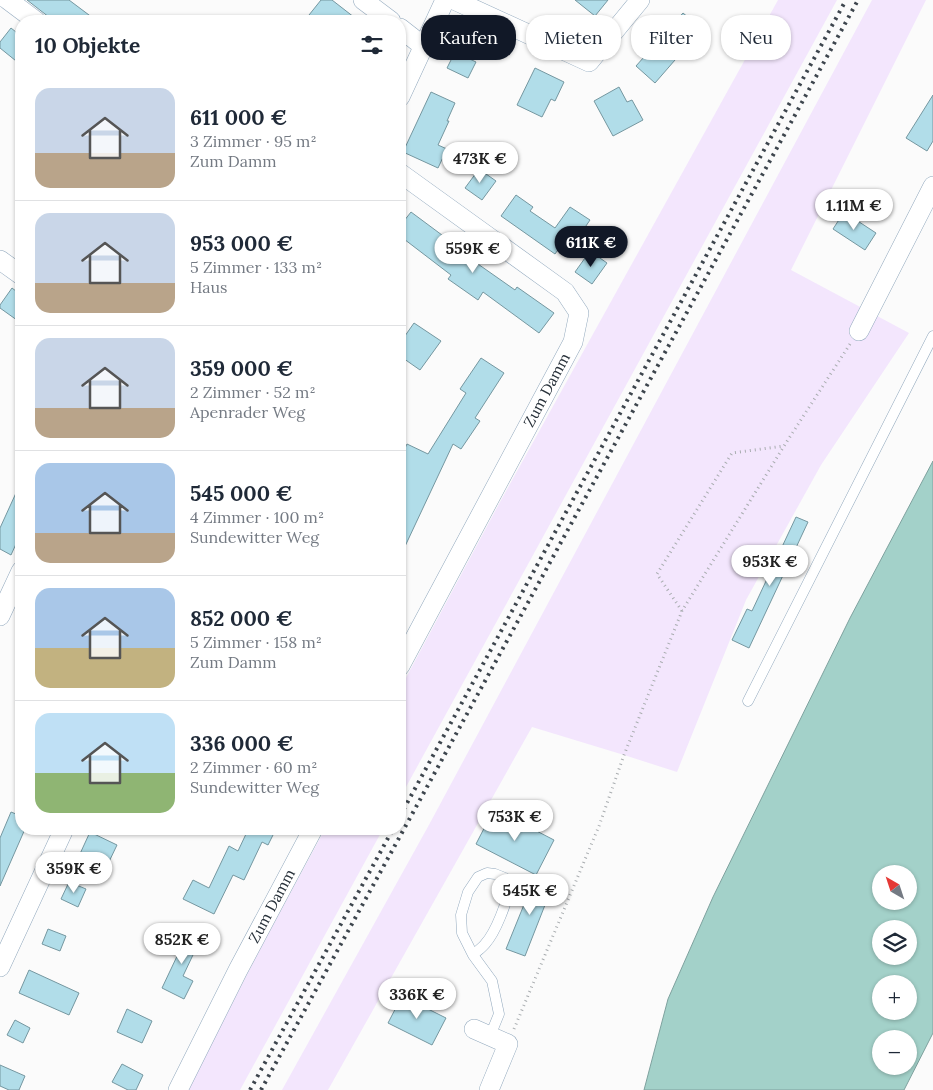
<!DOCTYPE html>
<html lang="de">
<meta charset="utf-8">
<style>
:root{--surface:#fff;--page:#f2f2f3;--text:#1f2937;--muted:#747a83;--line:#e0e1e3;--accent:#111827}
body{margin:0;font-family:Lora,serif;background:var(--page);color:var(--text);height:100vh;display:flex;flex-direction:column;font-size:19px;white-space:nowrap}
*{box-sizing:border-box;margin:0}
p{font-size:16px;color:var(--muted)}
.icon{flex:none;width:28px;height:28px;fill:none;stroke:currentColor;stroke-width:2;stroke-linecap:round;stroke-linejoin:round}
.map{position:relative;flex:1;overflow:hidden}
.sheet{position:absolute;left:15px;top:15px;width:391px;height:820px;display:flex;flex-direction:column;background:var(--surface);border-radius:20px;box-shadow:0 1px 4px #0004}
.sheet>*{flex:none}
.guide{position:absolute;left:421px;top:15px;width:436px;height:45px;display:flex;gap:10px}
.needle{width:32px;rotate:321deg}
.fabs{position:absolute;left:872px;top:865px;display:grid;gap:10px}
.fabs a{display:grid;place-items:center;width:45px;height:45px;border-radius:50%;background:var(--surface);box-shadow:0 1px 4px #0004;font-size:25px}
.price{position:absolute;translate:-50% -42px;padding:0 11px;border-radius:18px;background:#fff;color:#222;font-size:16px;line-height:32px;filter:drop-shadow(0 1px 2px #0008)}
.price::after{content:'';position:absolute;left:50%;top:30px;width:15px;height:11px;margin-left:-8px;background:inherit;clip-path:polygon(0 0,100% 0,50% 100%)}
.price.current{background:var(--accent);color:#fff}
ul{padding:0;list-style:none}
li{display:flex;align-items:center;gap:15px;height:125px;padding:0 20px}
li+li{border-top:1px solid var(--line)}
li span{display:grid;place-items:center;flex:none;width:140px;height:100px;border-radius:15px;color:#555}
li>.icon{margin-inline-start:auto}
span .icon{width:60px;height:60px;fill:#fffc;stroke-width:1}
li b{font-size:21px}
h2{display:flex;justify-content:space-between;align-items:center;height:60px;padding:0 20px;font-size:21px}
.chip{padding:0 18px;border-radius:20px;background:var(--surface);box-shadow:0 1px 4px #0004;font-size:18px;line-height:45px}
.chip.current{background:var(--accent);color:#fff}
.map>svg:first-child{display:block}
.green{fill:#f3e6fd}
.water{fill:#a3d1c9;stroke:#7ea19e;fill-rule:evenodd}
.building{fill:#b1dde9;stroke:#7597a0}
.lines{fill:none;stroke-linecap:round;stroke-linejoin:round}
.service-casing{stroke:#91a8bd;stroke-width:11}
.minor-casing{stroke:#91a8bd;stroke-width:20}
.path{stroke:#a9adb0;stroke-width:3;stroke-dasharray:1 4;stroke-linecap:butt}
.service{stroke:#fff;stroke-width:10}
.minor{stroke:#fff;stroke-width:19}
.rail{stroke:#3d454d;stroke-width:4;stroke-dasharray:2.5 5;stroke-linecap:butt}
.labels{text-anchor:middle;stroke-width:4;stroke-linejoin:round;paint-order:stroke}
.street-label{font-size:15px;fill:#28313a;stroke:#fff}
</style>
<div class="map">
<svg width="933" height="1090" viewBox="0 0 933 1090">
<rect width="100%" height="100%" fill="#fbfbfb"/>
<g class="green">
<path d="M778,0H837L400,798V689L500,502Z"/>
<path d="M872,0H926L791,270L909,333L821,465L746,600L677,772L624,755L532,727L328,1090H282L430,823Z"/>
<path d="M325,829H383L240,1090H188L256,957Z"/>
</g>
<path class="water" d="M933,461V1033L904,1090H644L668,999L713,897L850,618ZM881,874H909V901H881ZM881,929H909V956H881ZM881,984H909V1011H881ZM881,1039H909V1066H881Z"/>
<g class="building">
<path d="M27,0H69L97,21H54Z"/>
<path d="M321,0H332L359,21H317L309,15Z"/>
<path d="M575,0H608L595,16Z"/>
<path d="M683,13L702,29L655,83L636,66Z"/>
<path d="M11,28L21,36V65L0,48V42Z"/>
<path d="M455,52L476,62L468,78L447,68Z"/>
<path d="M535,68L564,82L555,101L551,99L542,117L517,105Z"/>
<path d="M619,87L627,102L632,100L643,120L613,136L594,101Z"/>
<path d="M431,92L455,103L447,121H449L438,145L447,149L438,168L403,152Z"/>
<path d="M933,95V141L927,151L906,138Z"/>
<path d="M479,169L496,181L482,200L465,188Z"/>
<path d="M516,195L533,207L530,211L555,228L570,207L590,220L575,242L567,237L555,254L501,216Z"/>
<path d="M411,212L450,241L448,243L515,290L517,287L554,313L539,333L483,292L478,300L448,279L451,275L400,236V226Z"/>
<path d="M844,212L876,233L865,250L833,229Z"/>
<path d="M590,251L607,263L592,284L575,272Z"/>
<path d="M12,288L21,295V323L0,308V305Z"/>
<path d="M414,323L441,341L420,370L400,356V343Z"/>
<path d="M481,358L504,373L475,418L480,421L461,449L453,444L400,557V458L407,444L428,454L466,393L460,389Z"/>
<path d="M21,482V533L11,555L0,549V528Z"/>
<path d="M796,517L808,522L749,648L732,640L747,609L752,611Z"/>
<path d="M494,809L554,840L536,875L476,844Z"/>
<path d="M11,812L21,816V829H25L0,886V838Z"/>
<path d="M234,829H276L268,845L262,842L244,880L233,875L214,914L183,899L193,880L209,888L229,846L238,851L246,834Z"/>
<path d="M90,832L117,845L106,868L79,856Z"/>
<path d="M536,875L554,882L525,956L506,949Z"/>
<path d="M69,882L86,889L78,907L61,899Z"/>
<path d="M48,929L66,936L60,951L42,944Z"/>
<path d="M182,929L201,938L183,976L193,981L184,999L162,988L179,952L173,949Z"/>
<path d="M29,970L79,993L69,1015L19,993Z"/>
<path d="M402,996L446,1018L432,1045L388,1023Z"/>
<path d="M127,1009L152,1021L142,1043L117,1032Z"/>
<path d="M15,1020L30,1028L23,1043L7,1035Z"/>
<path d="M122,1064L143,1075L136,1090H128L112,1082Z"/>
<path d="M0,1065L25,1076L19,1090H9L0,1086Z"/>
</g>
<g class="lines">
<g class="service-casing">
<g id="service">
<path d="M748,701L933,336"/>
<path d="M473,955C477,951 482,948 485,944C496,932 507,902 510,886L505,878L495,874L487,873L478,877L468,892L461,915L462,933L473,955L492,981L499,1014L490,1036"/>
</g>
</g>
<g class="minor-casing">
<g id="minor">
<path d="M8,0L36,21"/>
<path d="M363,0L391,21"/>
<path d="M454,0L589,62L640,0"/>
<path d="M400,28L423,46"/>
<path d="M400,97L445,0"/>
<path d="M400,173L565,292L579,313L573,342L400,666"/>
<path d="M0,260L21,275"/>
<path d="M859,331L933,186"/>
<path d="M0,616L21,571"/>
<path d="M0,967L64,829"/>
<path d="M474,1029L508,1044L489,1090"/>
<path d="M178,1090L238,970L313,829"/>
</g>
</g>
<g class="path">
<path d="M682,611L657,574L732,453L784,446"/>
<path d="M514,1029L599,826L624,755L682,611L784,446L850,344"/>
</g>
<use href="#service" class="service"/>
<use href="#minor" class="minor"/>
<g class="rail">
<path d="M400,816L846,0"/>
<path d="M250,1090L393,829"/>
<path d="M261,1090L858,0"/>
</g>
</g>
<g class="labels">
<g class="street-label">
<text transform="translate(547 390) rotate(-62)" y="5">Zum Damm</text>
<text transform="translate(272 906) rotate(-62)" y="5">Zum Damm</text>
</g>
</g>
</svg>
<div class="fabs">
<a><svg class="needle" viewBox="-14 -14 28 28"><path d="M0-13l5 13h-10z" fill="#e53935"/><path d="M0 13l5-13h-10z" fill="#747a83"/></svg></a>
<a><svg class="icon" aria-label="layers" viewBox="0 0 24 24"><path d="M12 4l9 5-9 5-9-5zM3 14l9 5 9-5"/></svg></a>
<a>+</a>
<a>−</a>
</div>
<b class="price" style="left:480px;top:184px">473K €</b>
<b class="price" style="left:854px;top:231px">1.11M €</b>
<b class="price current" style="left:591px;top:268px">611K €</b>
<b class="price" style="left:473px;top:274px">559K €</b>
<b class="price" style="left:770px;top:587px">953K €</b>
<b class="price" style="left:515px;top:842px">753K €</b>
<b class="price" style="left:74px;top:894px">359K €</b>
<b class="price" style="left:530px;top:916px">545K €</b>
<b class="price" style="left:182px;top:965px">852K €</b>
<b class="price" style="left:417px;top:1020px">336K €</b>
<div class="guide">
<a class="chip current">Kaufen</a>
<a class="chip">Mieten</a>
<a class="chip">Filter</a>
<a class="chip">Neu</a>
</div>
<section class="sheet">
<h2>10 Objekte<svg class="icon" aria-label="filters" viewBox="0 0 24 24"><path d="M4 7h16M4 17h16"/><circle cx="9" cy="7" r="2"/><circle cx="15" cy="17" r="2"/></svg></h2>
<ul>
<li><span style="background:linear-gradient(#c9d6e8 65%,#b9a48a 0)"><svg class="icon" aria-label="home" viewBox="0 0 24 24"><path d="M3 11l9-7 9 7M6 9v11h12V9"/></svg></span><div><b>611 000 €</b><p>3 Zimmer · 95 m²</p><p>Zum Damm</p></div></li>
<li><span style="background:linear-gradient(#c9d6e8 70%,#b9a48a 0)"><svg class="icon" aria-label="home" viewBox="0 0 24 24"><path d="M3 11l9-7 9 7M6 9v11h12V9"/></svg></span><div><b>953 000 €</b><p>5 Zimmer · 133 m²</p><p>Haus</p></div></li>
<li><span style="background:linear-gradient(#c9d6e8 70%,#b9a48a 0)"><svg class="icon" aria-label="home" viewBox="0 0 24 24"><path d="M3 11l9-7 9 7M6 9v11h12V9"/></svg></span><div><b>359 000 €</b><p>2 Zimmer · 52 m²</p><p>Apenrader Weg</p></div></li>
<li><span style="background:linear-gradient(#a9c7e8 70%,#b9a48a 0)"><svg class="icon" aria-label="home" viewBox="0 0 24 24"><path d="M3 11l9-7 9 7M6 9v11h12V9"/></svg></span><div><b>545 000 €</b><p>4 Zimmer · 100 m²</p><p>Sundewitter Weg</p></div></li>
<li><span style="background:linear-gradient(#a9c7e8 60%,#c2b280 0)"><svg class="icon" aria-label="home" viewBox="0 0 24 24"><path d="M3 11l9-7 9 7M6 9v11h12V9"/></svg></span><div><b>852 000 €</b><p>5 Zimmer · 158 m²</p><p>Zum Damm</p></div></li>
<li><span style="background:linear-gradient(#bfe0f5 60%,#8fb573 0)"><svg class="icon" aria-label="home" viewBox="0 0 24 24"><path d="M3 11l9-7 9 7M6 9v11h12V9"/></svg></span><div><b>336 000 €</b><p>2 Zimmer · 60 m²</p><p>Sundewitter Weg</p></div></li>
</ul>
</section>
</div>
